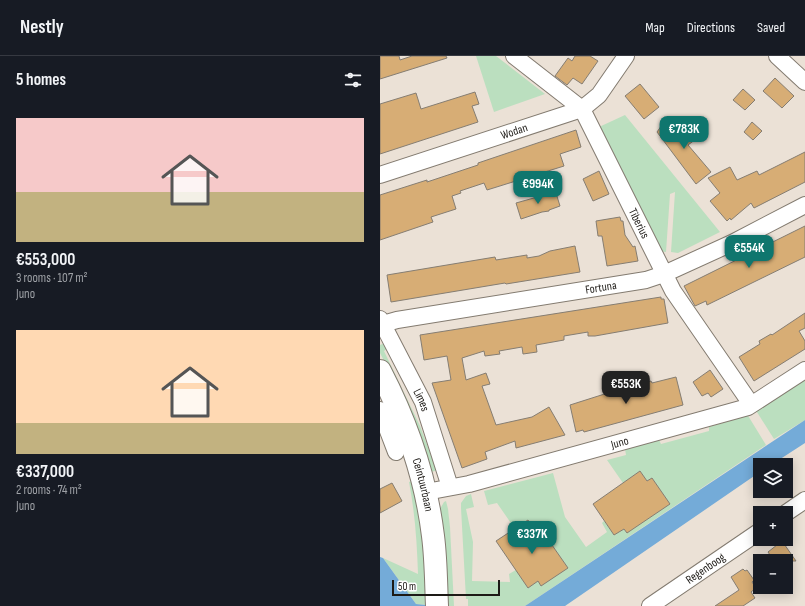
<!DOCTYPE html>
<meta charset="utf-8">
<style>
:root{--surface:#171b24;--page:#20242c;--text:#f1f3f6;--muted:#9ea1a6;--line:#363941;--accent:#0f766e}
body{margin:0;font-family:"Sofia Sans Condensed",sans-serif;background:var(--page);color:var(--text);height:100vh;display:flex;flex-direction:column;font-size:15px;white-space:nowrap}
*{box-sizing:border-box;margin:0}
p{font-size:13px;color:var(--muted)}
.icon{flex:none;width:22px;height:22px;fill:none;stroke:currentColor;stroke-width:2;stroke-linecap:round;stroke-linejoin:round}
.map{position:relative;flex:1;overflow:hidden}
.panel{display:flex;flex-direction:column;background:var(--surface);width:380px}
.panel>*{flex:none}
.fabs{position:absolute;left:373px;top:402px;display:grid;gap:8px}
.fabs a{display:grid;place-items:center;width:40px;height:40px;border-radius:0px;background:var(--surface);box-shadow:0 2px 10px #0003;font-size:20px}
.scale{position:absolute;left:12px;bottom:10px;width:108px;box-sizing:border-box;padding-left:4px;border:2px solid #1d1a16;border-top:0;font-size:11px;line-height:14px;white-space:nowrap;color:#1d1a16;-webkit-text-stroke:3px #fff;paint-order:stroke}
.price{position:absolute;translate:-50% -34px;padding:0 9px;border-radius:8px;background:var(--accent);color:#fff;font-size:13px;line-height:26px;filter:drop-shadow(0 1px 2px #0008)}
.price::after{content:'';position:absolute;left:50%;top:24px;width:12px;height:9px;margin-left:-6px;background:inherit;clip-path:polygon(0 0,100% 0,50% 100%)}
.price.selected{background:#222;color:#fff}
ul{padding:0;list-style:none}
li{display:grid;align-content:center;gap:8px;height:212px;padding:0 16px}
li span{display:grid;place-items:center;height:124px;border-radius:0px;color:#555}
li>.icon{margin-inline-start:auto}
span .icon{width:72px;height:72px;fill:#fffc;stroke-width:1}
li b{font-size:17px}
h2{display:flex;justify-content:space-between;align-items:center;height:48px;padding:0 16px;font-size:17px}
header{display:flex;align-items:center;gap:24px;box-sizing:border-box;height:56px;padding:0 20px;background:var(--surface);border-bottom:1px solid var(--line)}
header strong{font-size:19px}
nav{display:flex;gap:22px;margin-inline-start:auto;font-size:14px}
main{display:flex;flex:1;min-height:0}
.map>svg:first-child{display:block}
.green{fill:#bbdfbf}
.water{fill:#74abd8}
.building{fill:#d7ad75;stroke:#857d72}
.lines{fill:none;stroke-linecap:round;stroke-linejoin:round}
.street-casing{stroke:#837b70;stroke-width:18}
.secondary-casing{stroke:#837b70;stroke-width:24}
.street{stroke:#fff;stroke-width:16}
.secondary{stroke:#fff;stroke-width:22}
.labels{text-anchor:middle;stroke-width:4;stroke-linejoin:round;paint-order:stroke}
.street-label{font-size:12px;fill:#1d1a16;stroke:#fff}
</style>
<header>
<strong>Nestly</strong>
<nav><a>Map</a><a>Directions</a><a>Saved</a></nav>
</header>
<main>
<section class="panel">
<h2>5 homes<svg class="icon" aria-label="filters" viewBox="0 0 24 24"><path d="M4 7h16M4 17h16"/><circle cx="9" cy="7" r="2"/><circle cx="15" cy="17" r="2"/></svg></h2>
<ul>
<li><span style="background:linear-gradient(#f6c9c9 60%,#c2b280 0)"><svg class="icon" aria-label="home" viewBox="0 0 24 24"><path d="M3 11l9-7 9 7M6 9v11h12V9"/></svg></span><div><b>€553,000</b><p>3 rooms · 107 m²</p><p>Juno</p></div></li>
<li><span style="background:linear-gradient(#ffd9b3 75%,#c2b280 0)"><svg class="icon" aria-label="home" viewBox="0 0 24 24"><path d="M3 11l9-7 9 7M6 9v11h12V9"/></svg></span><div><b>€337,000</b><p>2 rooms · 74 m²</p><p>Juno</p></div></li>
</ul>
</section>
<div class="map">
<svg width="425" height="550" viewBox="0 0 425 550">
<rect width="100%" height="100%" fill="#ebe1d6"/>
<g class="green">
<path d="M96,0H116L165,38L114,56Z"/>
<path d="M245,59L340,176L298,197L291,196L295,136L290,138L286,196L278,195L219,71Z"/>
<path d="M5,287L8,292L4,295L40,370L52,402H55L58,414L51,416L17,330L0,297V289Z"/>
<path d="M425,322V364L394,383L375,353Z"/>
<path d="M367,358L386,389L145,550H88V543H86L81,452V447L86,440L91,438L94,451L86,453L93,486L92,525L130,526L129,518L136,514L148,532L158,525L161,530L188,512L158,469L154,472L148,464L135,473L117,447L108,449L104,435L173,417L185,461L206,491L227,476L222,467L224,465L234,479L244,473L247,477L290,448L272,422L267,425L260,415L243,427L227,404L246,399L245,393L279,384L281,388L329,375V371L359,362Z"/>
<path d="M36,424L42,453L47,549L36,548L3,502L38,518C37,487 35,457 29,426Z"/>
<path d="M66,445L68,453L70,471L74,550H65L60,453L64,446Z"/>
</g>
<g class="water">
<path d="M425,364V387L391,409H380V416L185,550H145Z"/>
<path d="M0,501L3,502L36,548L56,550H0Z"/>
</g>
<g class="building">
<path d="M0,0H19L20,4L32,0H66L67,2L0,23Z"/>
<path d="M195,0H210L218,5L202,28L193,22L187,29L175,20L188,2L192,5Z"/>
<path d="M395,22L414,40L402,52L383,35Z"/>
<path d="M260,28L279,51L264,63L245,40Z"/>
<path d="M363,33L375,44L365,54L353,44Z"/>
<path d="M95,36L99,48L92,50L98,66L0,98V48L36,37L41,53Z"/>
<path d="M297,64L307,76L310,74L316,83L308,89L331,116L316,128L277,76L284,66L290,69Z"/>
<path d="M372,66L382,75L373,84L364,76Z"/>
<path d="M196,74L201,91L180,98L184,110L107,134L104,127L80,135L81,137L72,140L76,153L51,161L53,166L0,184V139L47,124V126L98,109V107Z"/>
<path d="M425,96V126L374,152L371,147L351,164L350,162L347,165L330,145L340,137L328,122L350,111L357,124L377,115L379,119Z"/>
<path d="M219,115L229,138L213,145L203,123Z"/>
<path d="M175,134L180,150L169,154V155L162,156L141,163L136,147L161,140V139Z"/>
<path d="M240,161L241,165H243L245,179L253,191L255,190L258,205L227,210L222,180H218L216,165Z"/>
<path d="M425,170V201L327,249L326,245L315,250L304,230Z"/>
<path d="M195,190L200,216L126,228L125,227L11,246L7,219L115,201L116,204L147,199V202L159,200L170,195Z"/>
<path d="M281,241V243H284L288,267L215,280H208V276L184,280V284L156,289L157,296L143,298L142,291L119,295L120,298L105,300L104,295L82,302L86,324L106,317L110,328L102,330L116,369L152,361L169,351L185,379L136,392L135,385L105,396L107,403L82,412L52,327L71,324L67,300L44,304L40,279Z"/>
<path d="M425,257V272L419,275L425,285V293L374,325L359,301L380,288L379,285L391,278L392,279Z"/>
<path d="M330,314L343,333L331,341L328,337L322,340L313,326Z"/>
<path d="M296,321L303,349L204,376L203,374L196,376L190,349L234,335L235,339L258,332L257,329L271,325L272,327Z"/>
<path d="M260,415L267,425L272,422L290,448L247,477L244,473L234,479L213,448Z"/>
<path d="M12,427L22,445L0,457V433Z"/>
<path d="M148,464L154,472L158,469L188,512L161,530L158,525L148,532L116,485Z"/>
<path d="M402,485L416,505H394L388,496Z"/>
<path d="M363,513L365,515L367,514L374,524L372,526L376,532L371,536L375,542L363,550H335L359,534L351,521Z"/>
</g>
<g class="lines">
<g class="street-casing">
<g id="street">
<path id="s1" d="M134,0L202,53L293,235L371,348"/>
<path d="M397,0L425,26"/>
<path id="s2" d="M0,119L202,53L219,39L246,0"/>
<path id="s3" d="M0,263L43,346L70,431"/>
<path id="s4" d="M3,268L17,264L266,224L284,218L352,187L425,149"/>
<path d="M0,354L16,396"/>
<path id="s5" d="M46,436L89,428L368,351L425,314"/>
<path d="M406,457L425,444"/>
<path id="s6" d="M270,550L380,475"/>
</g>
</g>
<g class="secondary-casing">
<g id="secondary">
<path id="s7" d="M0,315C27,367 46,422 53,480C56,503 56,527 57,550"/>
</g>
</g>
<use href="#street" class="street"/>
<use href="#secondary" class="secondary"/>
</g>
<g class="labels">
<g class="street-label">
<text dy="4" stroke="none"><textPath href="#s2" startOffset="141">Wodan</textPath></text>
<text dy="4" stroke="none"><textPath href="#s1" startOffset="214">Tiberius</textPath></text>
<text dy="4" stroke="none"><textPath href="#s4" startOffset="221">Fortuna</textPath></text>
<text dy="4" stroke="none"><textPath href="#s3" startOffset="91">Limes</textPath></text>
<text dy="4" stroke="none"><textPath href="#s5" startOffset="200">Juno</textPath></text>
<text dy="4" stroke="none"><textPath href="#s7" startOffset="122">Ceintuurbaan</textPath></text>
<text dy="4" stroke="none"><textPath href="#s6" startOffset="67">Regenboog</textPath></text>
</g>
</g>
</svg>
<div class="fabs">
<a><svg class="icon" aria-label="layers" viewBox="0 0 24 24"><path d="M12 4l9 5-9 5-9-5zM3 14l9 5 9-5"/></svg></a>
<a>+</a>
<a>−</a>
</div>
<div class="scale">50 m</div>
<b class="price" style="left:304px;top:94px">€783K</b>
<b class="price" style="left:158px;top:149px">€994K</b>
<b class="price" style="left:369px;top:213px">€554K</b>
<b class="price selected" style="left:246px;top:349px">€553K</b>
<b class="price" style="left:152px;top:499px">€337K</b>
</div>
</main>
